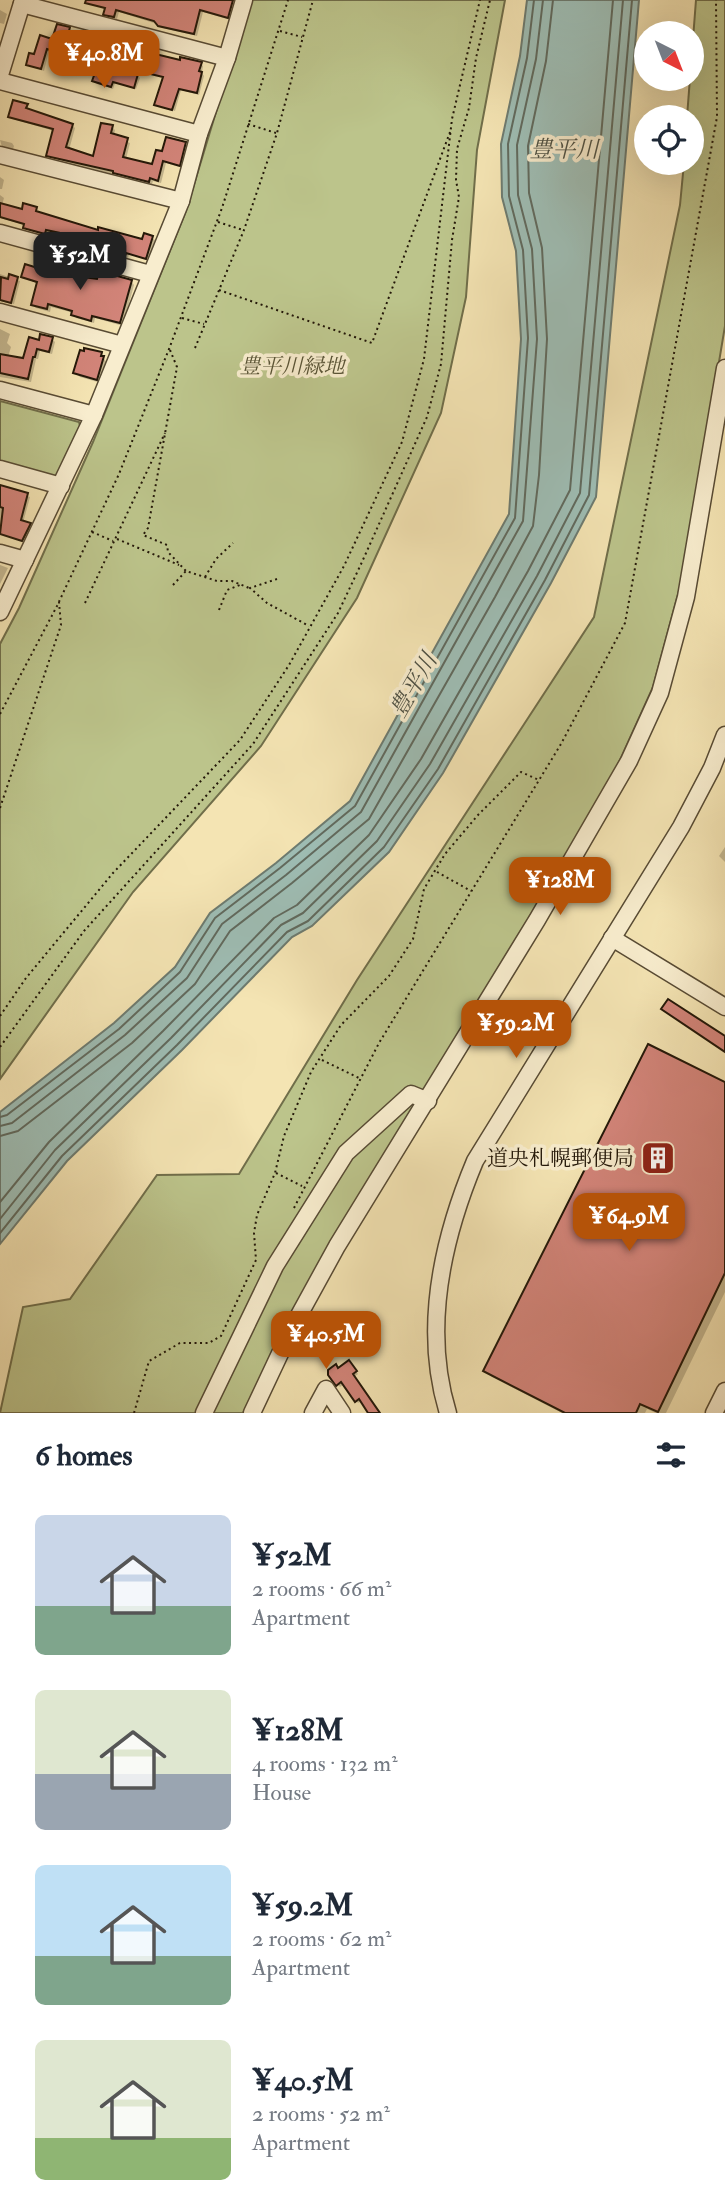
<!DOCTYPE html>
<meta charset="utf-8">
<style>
:root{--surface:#fff;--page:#f2f2f3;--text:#1f2937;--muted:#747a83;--accent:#b45309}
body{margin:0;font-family:"IM FELL Double Pica","Noto Serif JP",serif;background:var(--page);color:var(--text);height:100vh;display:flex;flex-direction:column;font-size:26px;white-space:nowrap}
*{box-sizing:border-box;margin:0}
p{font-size:23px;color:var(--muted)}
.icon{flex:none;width:38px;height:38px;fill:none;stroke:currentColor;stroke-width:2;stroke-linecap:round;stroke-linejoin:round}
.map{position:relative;height:1413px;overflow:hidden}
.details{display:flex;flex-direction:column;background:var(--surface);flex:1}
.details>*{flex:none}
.needle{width:46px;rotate:138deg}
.controls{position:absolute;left:634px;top:21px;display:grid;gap:14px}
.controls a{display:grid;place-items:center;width:70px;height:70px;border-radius:50%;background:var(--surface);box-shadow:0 7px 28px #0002;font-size:35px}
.price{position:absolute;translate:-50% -60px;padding:0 16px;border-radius:14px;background:var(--accent);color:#fff;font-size:23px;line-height:46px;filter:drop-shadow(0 2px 4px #0008)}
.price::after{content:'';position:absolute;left:50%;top:42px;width:21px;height:16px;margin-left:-10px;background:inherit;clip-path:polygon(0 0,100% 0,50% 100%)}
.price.current{background:#222;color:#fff}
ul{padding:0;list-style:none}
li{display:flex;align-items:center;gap:21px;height:175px;padding:0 35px}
li span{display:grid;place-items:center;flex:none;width:196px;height:140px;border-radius:10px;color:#555}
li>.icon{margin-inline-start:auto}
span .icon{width:84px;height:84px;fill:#fffc;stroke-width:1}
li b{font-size:30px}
h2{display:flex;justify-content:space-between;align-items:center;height:84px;padding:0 35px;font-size:30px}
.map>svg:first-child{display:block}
.green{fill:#bcc48b;stroke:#706e4a;stroke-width:2}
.water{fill:#9ebdb4;stroke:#6d7b70;stroke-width:2}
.shadow{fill:#0003}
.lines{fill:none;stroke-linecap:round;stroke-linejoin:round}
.shore{stroke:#616a5e;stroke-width:2}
.building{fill:#d28479;stroke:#241809;stroke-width:2}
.minor-casing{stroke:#584b34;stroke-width:19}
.path{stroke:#241809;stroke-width:2;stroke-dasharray:2 3.5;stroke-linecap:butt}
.minor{stroke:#f8edce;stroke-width:16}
.labels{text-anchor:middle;stroke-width:7;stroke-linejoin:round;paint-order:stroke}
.park-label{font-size:21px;font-style:italic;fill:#595436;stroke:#f8edce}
.poi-label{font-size:21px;fill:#241809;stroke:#f8edce;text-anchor:end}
.water-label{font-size:23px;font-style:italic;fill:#4f5245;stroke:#f8edce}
</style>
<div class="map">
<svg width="725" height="1413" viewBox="0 0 725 1413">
<rect width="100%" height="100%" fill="#f4e4b3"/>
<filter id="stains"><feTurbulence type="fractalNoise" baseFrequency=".00286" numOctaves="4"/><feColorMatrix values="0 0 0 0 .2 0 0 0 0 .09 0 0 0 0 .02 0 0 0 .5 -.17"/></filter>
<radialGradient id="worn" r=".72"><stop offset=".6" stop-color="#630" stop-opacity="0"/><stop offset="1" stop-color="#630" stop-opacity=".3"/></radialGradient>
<g class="green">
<path d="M250,0H505L477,150L466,297L441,413L357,598L261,746L133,892L0,1079V644L19,608L93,442L186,211Z"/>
<path d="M696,0H725V326L684,572L653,687L606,791L334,1238L243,1413H0L23,1307L70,1299L157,1175L239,1174L357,980L594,617L680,205L684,163H691V117H687Z"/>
<path d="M0,401L79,422L80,426L56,477L0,462Z"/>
</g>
<path class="water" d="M527,0H639L596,497L551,583L443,773L389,852L312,926L292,937L182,1050L67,1161L0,1244V1112L114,1023L175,967L210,913L276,863L350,801L509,514L521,339L516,251L502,197L501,144L520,56Z"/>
<g class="shadow">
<path d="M103,0H236L231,20L203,12L197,36L163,28L160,25L119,12L117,19L108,17L105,14L106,10L101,6Z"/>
<path d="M0,10L7,14L4,24L0,23Z"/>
<path d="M69,29L71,33L116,46L119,48L113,68L137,75L140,78L136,89L115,83L113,89L97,84L94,81L100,64L68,54L67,56L49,51L44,71L27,64Z"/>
<path d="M201,64L203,66L202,73L204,76L199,95L181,90L175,111L156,104L164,78L140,70Z"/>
<path d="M27,105L29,111L72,125L75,128L69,150L94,158L112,127L115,130L114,136L130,143L126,159L154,166L164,153L185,144L188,147L183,168L166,163L161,183L153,181L152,184L51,158L48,155L54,131L13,119L10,116Z"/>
<path d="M0,140L12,143L14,146L13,149L2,147Z"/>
<path d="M0,177L4,180L2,189H0Z"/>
<path d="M0,195L4,198L2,205L23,211L36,209L38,214L99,232L144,241L152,238L155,240L149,260L129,254L128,258L121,256L119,251L49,232L47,236L27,230L25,225L0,218V221Z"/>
<path d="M63,269L66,275L99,281H131L134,285L123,326L95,318L94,323L76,318L74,313L51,307L50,312L36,308L33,305L38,284L23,277Z"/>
<path d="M0,274L20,281L14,304L0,301Z"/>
<path d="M0,329L10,334L7,343L11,347L8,357L25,360L40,342L52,339L55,342L52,354L40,351L38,359H36L31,382L0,377Z"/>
<path d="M101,354L107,363L101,383L80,377L75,373Z"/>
<path d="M0,485L30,497L23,523L32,527L25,542L0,534Z"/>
<path d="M0,565L8,568L0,584Z"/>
<path d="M725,847V862L719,856Z"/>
<path d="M725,1084V1292L666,1413H656L647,1409L645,1413H562L492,1377L485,1370Z"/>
<path d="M351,1365L358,1374L354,1377L379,1413L362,1401L358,1403L344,1384L340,1387L330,1375Z"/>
</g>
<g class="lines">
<g class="shore">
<path d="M0,1117L7,1115L119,1029L180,972L215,918L280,868L355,806L515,518L528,338L523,250L509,196L508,144L527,58L534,0"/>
<path d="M0,1126L12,1123L125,1035L187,978L222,924L286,875L361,812L523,521L537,339L532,249L518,195L517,145L536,59L543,0"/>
<path d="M0,1136L18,1131L132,1043L195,984L230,931L292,883L369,819L495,597L533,526L539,475L547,339L542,248L529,193L528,146L546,61L553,0"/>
<path d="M0,1202L49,1142L163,1031L274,918L297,905L369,835L421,759L528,571L570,490L613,0"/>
<path d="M0,1219L55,1150L171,1038L281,925L303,913L377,841L430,764L537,576L580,493L623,0"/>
<path d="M0,1233L62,1156L177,1045L287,932L308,921L384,847L438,769L545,580L589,495L632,0"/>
</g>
</g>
<g class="building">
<path d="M86,0H233L228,18L200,10L194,34L158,26L154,21L116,10L114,17L103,15L105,8L85,3Z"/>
<path d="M57,24L70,27L69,31L117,44L111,66L138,74L134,88L113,82L111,87L92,81L99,62L65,53V54L47,49L41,69L26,65L29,53L34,54L40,35L52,39Z"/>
<path d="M143,51L180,60V57L202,62L199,71L202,72L197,93L179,89L172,110L154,105L163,77L138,71Z"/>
<path d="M13,100L28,104L26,108L73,124L66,147L93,156L101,123L113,125L111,133L128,138L123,157L152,164L156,150L162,151L166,137L186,142L180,166L163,161L158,181L150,178L149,182L113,173V171L46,156L53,129L8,117Z"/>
<path d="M0,203L22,209L23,203L37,207L36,211L98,230V227L142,239L144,233L153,236L146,259L126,253L125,256L116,254L117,249L65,234L46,230L45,234L23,228L24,224L0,217Z"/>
<path d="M46,263L64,268L63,272L83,277L97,279L99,271L132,280L120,323L92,316L91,321L71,315L72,311L48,304L47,309L31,305L37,282L21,277L25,264L44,270Z"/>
<path d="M9,274L18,277L11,303L0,300L1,277L8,279Z"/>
<path d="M40,334L53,337L49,352L37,349L35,357H33L28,379L0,373V354L23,358L29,337L39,340Z"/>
<path d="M84,348L102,352L101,356H104L97,380L73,373L80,350L84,351Z"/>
<path d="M0,485L28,493L21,520L31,523L22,541L0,534L3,508L0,507Z"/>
<path d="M668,999L725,1036V1052L661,1009Z"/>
<path d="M648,1044L725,1082V1273L658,1412L640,1404L636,1413H565L483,1371Z"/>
<path d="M349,1360L357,1371L353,1374L380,1413H368L359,1399L355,1402L341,1382L336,1386L328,1375V1370L336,1364L338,1368Z"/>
</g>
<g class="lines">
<g class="minor-casing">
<g id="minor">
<path d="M22,4L227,58"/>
<path d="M0,75L23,0"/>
<path d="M0,81L199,134"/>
<path d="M0,155L181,201"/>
<path d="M0,233L150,274"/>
<path d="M0,312L122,345"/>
<path d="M0,390L94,415"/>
<path d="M0,469L61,486"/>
<path d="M0,553L25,560"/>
<path d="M0,612L94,415L181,201L199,134L227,58L244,0"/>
<path d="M612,938L725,1007"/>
<path d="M204,1413L275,1266L346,1153L411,1094L428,1101"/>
<path d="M252,1413L292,1328L337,1246L537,920L629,761L660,693L686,597L725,368"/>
<path d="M313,1413L326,1389L342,1413"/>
<path d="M448,1413C422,1329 442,1240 475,1161L681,827L712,768L725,735"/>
<path d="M714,1413L725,1391"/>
</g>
</g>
<g class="path">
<path d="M280,31L302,37"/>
<path d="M248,124L276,133"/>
<path d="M218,222L243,230"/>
<path d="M219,290L372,343L450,132"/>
<path d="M182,318L204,324"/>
<path d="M195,348L244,230L277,133L313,0"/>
<path d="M170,350L177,367L148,528L143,535L167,545L168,552L186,571"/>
<path d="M92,532L113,541"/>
<path d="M117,539L179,565"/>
<path d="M205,577L216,559L233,543"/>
<path d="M277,579L250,588L267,603L309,626"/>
<path d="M173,585L186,571L217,581H232L249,588"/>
<path d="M85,603L165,433"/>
<path d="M219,610L227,590L240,585"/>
<path d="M0,714L57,606L119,474L169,349L222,208L288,0"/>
<path d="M0,808L61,625L59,602"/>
<path d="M437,872L471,891"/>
<path d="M0,1016L26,978L113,873L240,740L289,665L344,566L402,442L424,359L452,119L480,0"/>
<path d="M0,1047L84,931L253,744L338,613L362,562L427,417L441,364L452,240L459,197L456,180L457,149L469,108L476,58L490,0"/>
<path d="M322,1060L361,1079"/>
<path d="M276,1173L302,1186"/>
<path d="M294,1208L379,1043L561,744L625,623L717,117L716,0"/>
<path d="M134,1413L149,1361L180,1343H209L221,1336L256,1260L254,1233L257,1215L275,1173L284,1136L311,1072L341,1025L389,976L413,939L424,889L445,854L478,815L521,772L539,780"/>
</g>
<use href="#minor" class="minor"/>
</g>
<defs>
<g id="building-square" transform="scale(1.75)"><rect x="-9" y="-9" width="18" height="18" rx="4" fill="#8f2418" stroke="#f8edce"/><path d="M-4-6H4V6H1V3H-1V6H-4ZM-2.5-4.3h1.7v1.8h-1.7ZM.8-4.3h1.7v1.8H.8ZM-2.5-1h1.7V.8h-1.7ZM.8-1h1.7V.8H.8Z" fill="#fff"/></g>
</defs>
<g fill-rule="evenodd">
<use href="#building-square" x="658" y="1158"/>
</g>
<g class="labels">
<g class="park-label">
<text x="292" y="373">豊平川緑地</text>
</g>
<g class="poi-label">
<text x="634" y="1165">道央札幌郵便局</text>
</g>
<g class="water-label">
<text x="564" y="157">豊平川</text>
<text transform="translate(413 685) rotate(-60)" y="8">豊平川</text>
</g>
</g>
<rect width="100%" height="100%" filter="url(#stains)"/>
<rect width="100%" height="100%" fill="url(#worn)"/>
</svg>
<div class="controls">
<a><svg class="needle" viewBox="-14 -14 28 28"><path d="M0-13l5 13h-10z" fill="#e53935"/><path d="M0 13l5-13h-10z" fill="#747a83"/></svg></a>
<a><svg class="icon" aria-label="locate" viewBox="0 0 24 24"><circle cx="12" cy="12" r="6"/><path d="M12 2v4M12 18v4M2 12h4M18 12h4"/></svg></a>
</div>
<b class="price" style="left:104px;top:90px">¥40.8M</b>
<b class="price current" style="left:80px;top:292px">¥52M</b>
<b class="price" style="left:560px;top:917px">¥128M</b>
<b class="price" style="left:516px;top:1060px">¥59.2M</b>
<b class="price" style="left:629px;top:1253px">¥64.9M</b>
<b class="price" style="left:326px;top:1371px">¥40.5M</b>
</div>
<section class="details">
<h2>6 homes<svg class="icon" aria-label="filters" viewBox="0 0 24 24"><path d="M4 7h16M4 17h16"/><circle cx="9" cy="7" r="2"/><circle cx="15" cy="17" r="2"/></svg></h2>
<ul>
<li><span style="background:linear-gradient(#c9d6e8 65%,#7fa58c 0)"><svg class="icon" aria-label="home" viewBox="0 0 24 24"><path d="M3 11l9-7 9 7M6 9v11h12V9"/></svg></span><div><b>¥52M</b><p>2 rooms · 66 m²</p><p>Apartment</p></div></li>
<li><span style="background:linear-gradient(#dfe7d0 60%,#9aa5b1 0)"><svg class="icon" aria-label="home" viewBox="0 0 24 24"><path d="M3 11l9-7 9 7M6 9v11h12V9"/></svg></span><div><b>¥128M</b><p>4 rooms · 132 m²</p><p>House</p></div></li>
<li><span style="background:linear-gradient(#bfe0f5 65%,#7fa58c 0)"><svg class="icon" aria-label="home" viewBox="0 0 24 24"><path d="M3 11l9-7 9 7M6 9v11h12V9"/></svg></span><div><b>¥59.2M</b><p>2 rooms · 62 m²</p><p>Apartment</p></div></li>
<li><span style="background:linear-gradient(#dfe7d0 70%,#8fb573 0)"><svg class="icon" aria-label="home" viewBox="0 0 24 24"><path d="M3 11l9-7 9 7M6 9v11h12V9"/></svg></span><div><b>¥40.5M</b><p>2 rooms · 52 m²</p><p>Apartment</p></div></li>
</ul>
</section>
